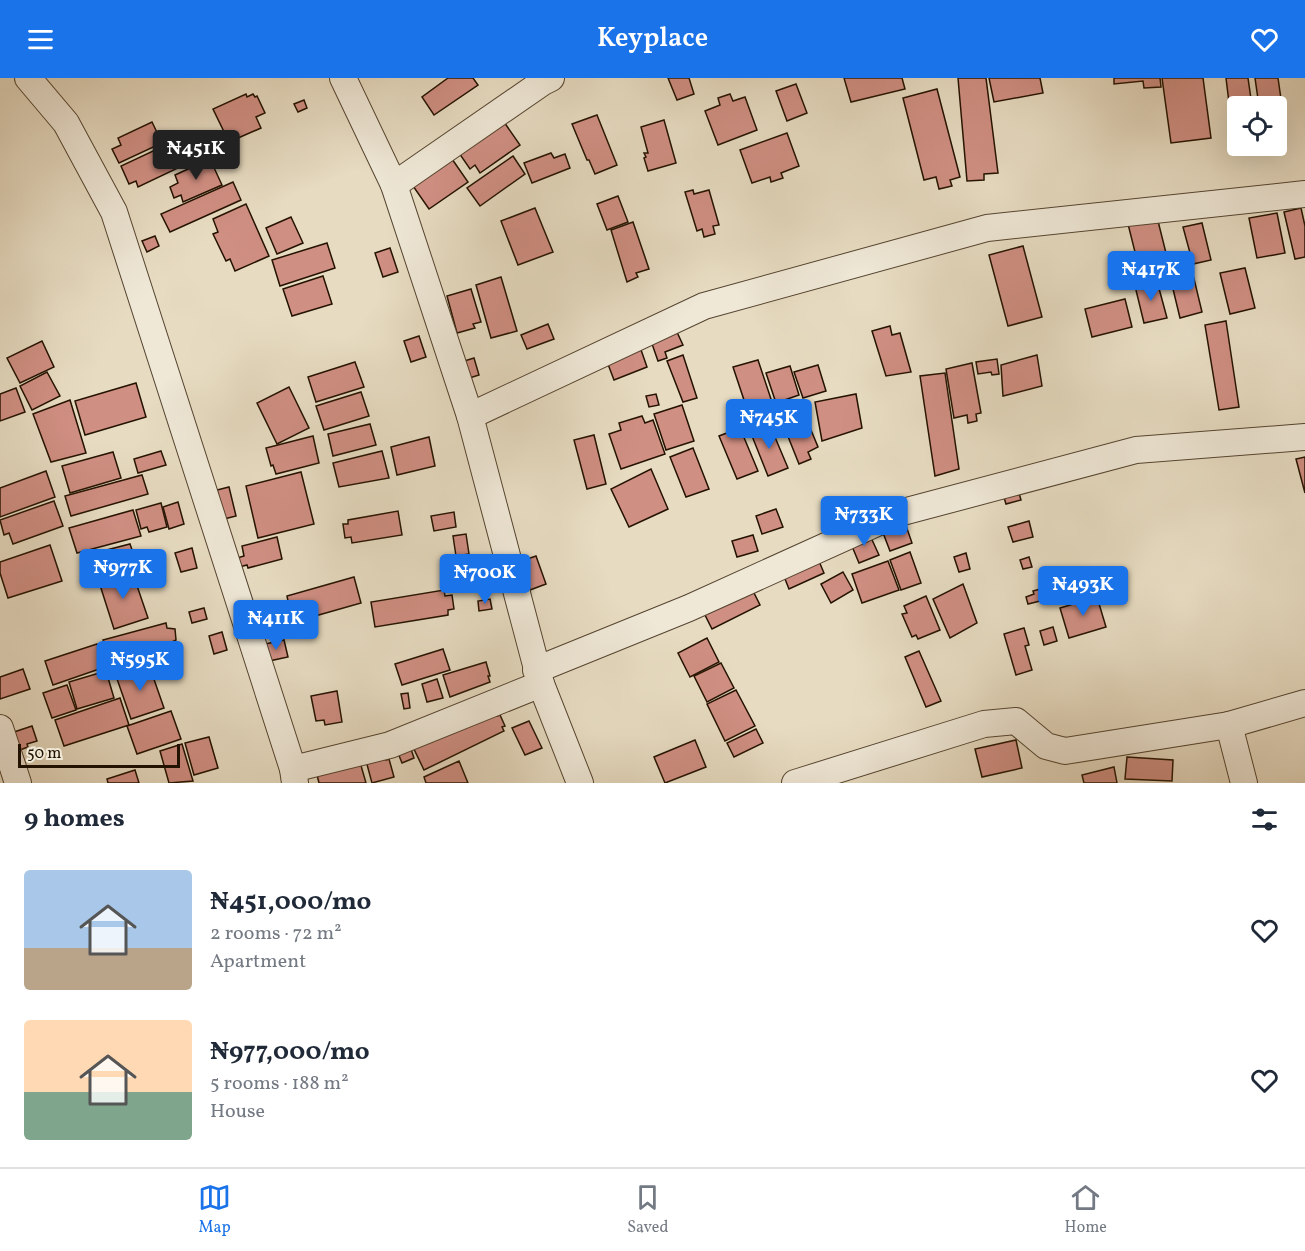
<!DOCTYPE html>
<meta charset="utf-8">
<style>
:root{--surface:#fff;--page:#f2f2f3;--text:#1f2937;--muted:#747a83;--line:#e0e1e3;--accent:#1a73e8}
body{margin:0;font-family:Vollkorn,serif;background:var(--page);color:var(--text);height:100vh;display:flex;flex-direction:column;font-size:22px;white-space:nowrap}
*{box-sizing:border-box;margin:0}
p{font-size:20px;color:var(--muted)}
.icon{flex:none;width:33px;height:33px;fill:none;stroke:currentColor;stroke-width:2;stroke-linecap:round;stroke-linejoin:round}
.map{position:relative;height:705px;overflow:hidden}
.panel{display:flex;flex-direction:column;background:var(--surface);flex:1}
.panel>*{flex:none}
.controls{position:absolute;left:1227px;top:18px;display:grid;gap:12px}
.controls a{display:grid;place-items:center;width:60px;height:60px;border-radius:6px;background:var(--surface);box-shadow:0 6px 24px #0002;font-size:30px}
.scale{position:absolute;left:18px;bottom:15px;width:162px;box-sizing:border-box;padding-left:6px;border:3px solid #241200;border-top:0;font-size:16px;line-height:21px;white-space:nowrap;color:#241200;-webkit-text-stroke:4px #efe8d7;paint-order:stroke}
.price{position:absolute;translate:-50% -51px;padding:0 14px;border-radius:6px;background:var(--accent);color:#fff;font-size:20px;line-height:39px;filter:drop-shadow(0 2px 3px #0008)}
.price::after{content:'';position:absolute;left:50%;top:36px;width:18px;height:14px;margin-left:-9px;background:inherit;clip-path:polygon(0 0,100% 0,50% 100%)}
.price.selected{background:#222;color:#fff}
ul{padding:0;list-style:none}
li{display:flex;align-items:center;gap:18px;height:150px;padding:0 24px}
li span{display:grid;place-items:center;flex:none;width:168px;height:120px;border-radius:6px;color:#555}
li>.icon{margin-inline-start:auto}
span .icon{width:72px;height:72px;fill:#fffc;stroke-width:1}
li b{font-size:26px}
h2{display:flex;justify-content:space-between;align-items:center;height:72px;padding:0 24px;font-size:26px}
header{display:flex;justify-content:space-between;align-items:center;height:78px;padding:0 24px;background:var(--accent);color:#fff;font-size:27px;font-weight:600}
.dock{display:flex;justify-content:space-around;align-items:center;height:84px;border-top:2px solid var(--line);background:var(--surface);font-size:16px;color:var(--muted)}
.dock a{display:grid;justify-items:center;gap:3px}
.dock .selected{color:var(--accent)}
.map>svg:first-child{display:block}
.building{fill:#d08f83;stroke:#241200;stroke-width:1.5}
.lines{fill:none;stroke-linecap:round;stroke-linejoin:round}
.street-casing{stroke:#554430;stroke-width:28}
.street{stroke:#efe8d7;stroke-width:26}
</style>
<header><svg class="icon" aria-label="menu" viewBox="0 0 24 24"><path d="M4 6h16M4 12h16M4 18h16"/></svg>Keyplace<svg class="icon" aria-label="heart" viewBox="0 0 24 24"><path d="M12 20l-8-8c-3-5 5-10 8-4 3-6 11-1 8 4z"/></svg></header>
<div class="map">
<svg width="1305" height="705" viewBox="0 0 1305 705">
<rect width="100%" height="100%" fill="#e7dcc2"/>
<filter id="stains"><feTurbulence type="fractalNoise" baseFrequency=".00333" numOctaves="4"/><feColorMatrix values="0 0 0 0 .2 0 0 0 0 .09 0 0 0 0 .02 0 0 0 .5 -.17"/></filter>
<radialGradient id="worn" r=".72"><stop offset=".6" stop-color="#630" stop-opacity="0"/><stop offset="1" stop-color="#630" stop-opacity=".3"/></radialGradient>
<g class="building">
<path d="M448,0H473L478,7L434,37L422,19Z"/>
<path d="M668,0H689L694,16L677,22Z"/>
<path d="M844,0H902L905,11L851,24Z"/>
<path d="M958,0H986L998,95L984,96V102L967,103Z"/>
<path d="M989,0H1040L1043,15L994,24Z"/>
<path d="M1114,0H1160L1161,9L1144,10L1143,3L1114,6Z"/>
<path d="M1162,0H1203L1211,60L1171,65Z"/>
<path d="M1226,0H1248L1252,28H1238V32L1230,33Z"/>
<path d="M1255,0H1278L1282,28H1259Z"/>
<path d="M796,6L807,35L787,43L776,13Z"/>
<path d="M937,11L960,99L950,102L952,108L939,111L936,99L924,102L903,20Z"/>
<path d="M246,16L247,19L253,16L255,19L257,18L265,35L256,39L261,50L229,64L213,31Z"/>
<path d="M730,16L733,23L745,19L757,52L718,67L705,33L720,27L718,20Z"/>
<path d="M304,22L307,30L298,34L294,26Z"/>
<path d="M597,37L617,87L595,96L589,82H587L572,46Z"/>
<path d="M664,42L676,85L648,93L644,80L646,79L644,75H648L641,49Z"/>
<path d="M152,44L162,65L119,85L112,71L121,67L118,60Z"/>
<path d="M504,44L520,67L480,95L475,87L470,91L459,75Z"/>
<path d="M787,55L799,88L781,95L783,100L771,104L770,99L752,105L740,72Z"/>
<path d="M168,66L178,90L138,109L136,103L129,106L121,88Z"/>
<path d="M551,75L554,80L565,76L570,90L532,105L524,85Z"/>
<path d="M513,78L525,96L480,128L467,110Z"/>
<path d="M210,81L222,107L183,124L181,117L174,120L170,109L178,105L175,97Z"/>
<path d="M452,81L468,104L429,131L413,108Z"/>
<path d="M233,104L241,122L170,154L161,136Z"/>
<path d="M693,112L694,116L709,112L719,147L713,148L715,156L704,159L702,151L697,153L685,114Z"/>
<path d="M618,118L628,144L607,152L597,126Z"/>
<path d="M246,126L269,178L235,193L230,181L226,183L213,156L218,154L213,141Z"/>
<path d="M535,130L553,174L518,187L501,143Z"/>
<path d="M1301,130L1305,148V179L1295,181L1284,134Z"/>
<path d="M1277,135L1285,175L1257,180L1249,140Z"/>
<path d="M291,139L303,165L277,176L266,150Z"/>
<path d="M1157,139L1168,183L1145,189L1144,185L1138,186L1128,146Z"/>
<path d="M633,144L649,191L636,195L638,199L627,204L611,152Z"/>
<path d="M1202,145L1211,182L1193,186L1183,149Z"/>
<path d="M155,158L159,168L147,174L142,163Z"/>
<path d="M327,165L335,190L280,208L272,182Z"/>
<path d="M1023,168L1042,239L1008,248L989,177Z"/>
<path d="M390,170L398,194L383,199L375,175Z"/>
<path d="M1189,180L1202,234L1180,240L1167,186Z"/>
<path d="M1245,190L1255,230L1230,236L1220,195Z"/>
<path d="M323,198L332,226L292,238L283,211Z"/>
<path d="M501,199L517,253L491,260L476,207Z"/>
<path d="M1157,203L1167,240L1144,245L1135,208Z"/>
<path d="M471,211L481,244L473,246L475,250L457,255L447,218Z"/>
<path d="M1125,221L1132,249L1092,259L1085,231Z"/>
<path d="M1226,243L1239,329L1219,332L1205,247Z"/>
<path d="M548,246L554,261L527,271L521,257Z"/>
<path d="M890,248L892,257L900,255L911,294L886,298L872,253Z"/>
<path d="M676,252L683,267L665,274L667,280L658,283L651,263Z"/>
<path d="M419,258L426,279L411,284L404,263Z"/>
<path d="M42,263L54,289L20,305L7,280Z"/>
<path d="M639,266L647,289L614,302L606,281Z"/>
<path d="M683,277L697,320L683,324L667,283Z"/>
<path d="M1037,277L1042,308L1003,318L1001,287Z"/>
<path d="M474,280L479,297L463,302L458,285Z"/>
<path d="M997,281L999,296L992,297L991,294L978,296L976,284Z"/>
<path d="M758,282L772,324L747,331L733,289Z"/>
<path d="M355,284L364,309L316,324L308,299Z"/>
<path d="M972,285L981,335L976,336L977,343L968,345L967,337L954,340L946,291Z"/>
<path d="M818,287L826,313L803,320L794,294Z"/>
<path d="M790,288L799,317L776,325L766,295Z"/>
<path d="M47,294L60,318L32,332L20,308Z"/>
<path d="M945,295L959,391L935,398L920,298Z"/>
<path d="M136,305L146,339L85,357L75,323Z"/>
<path d="M289,309L309,350L277,366L257,325Z"/>
<path d="M16,310L25,334L0,343V316Z"/>
<path d="M361,314L369,338L324,352L316,328Z"/>
<path d="M656,316L659,327L649,329L646,318Z"/>
<path d="M856,316L862,350L822,363L815,324Z"/>
<path d="M70,322L86,375L51,384L33,336Z"/>
<path d="M682,327L694,363L666,372L654,336Z"/>
<path d="M801,328L818,369L808,374L811,381L799,386L779,336Z"/>
<path d="M642,338L645,345L653,342L665,376L621,391L609,356L621,352L619,345Z"/>
<path d="M769,345L788,390L768,398L750,353Z"/>
<path d="M370,346L376,367L333,378L328,356Z"/>
<path d="M740,350L758,393L737,401L719,358Z"/>
<path d="M594,357L606,406L587,411L574,362Z"/>
<path d="M313,358L319,385L276,396L273,387L271,388L266,370Z"/>
<path d="M429,359L435,388L397,397L391,369Z"/>
<path d="M693,370L709,411L686,419L670,379Z"/>
<path d="M161,373L166,387L138,395L134,381Z"/>
<path d="M382,373L389,400L339,409L333,385Z"/>
<path d="M113,374L121,400L70,415L62,388Z"/>
<path d="M1305,379V415L1296,381Z"/>
<path d="M651,391L668,431L629,449L611,411Z"/>
<path d="M46,393L55,419L0,439V410Z"/>
<path d="M301,394L314,446L258,460L246,408Z"/>
<path d="M142,397L148,416L71,438L65,418Z"/>
<path d="M229,409L236,438L224,441L217,412Z"/>
<path d="M1002,413L1019,415L1021,422L1006,426Z"/>
<path d="M841,419L847,434L835,439L828,424Z"/>
<path d="M54,423L63,448L13,466L9,455L4,457L0,442Z"/>
<path d="M178,424L184,446L169,451L163,429Z"/>
<path d="M161,425L167,449L149,454L147,449L141,451L136,432Z"/>
<path d="M776,431L783,449L762,456L756,438Z"/>
<path d="M133,432L141,458L77,475L69,450Z"/>
<path d="M398,433L402,457L352,465L351,459L345,460L343,446H348V442Z"/>
<path d="M454,434L456,449L434,453L431,438Z"/>
<path d="M903,439L912,465L890,473L880,447Z"/>
<path d="M1029,443L1033,459L1013,464L1008,449Z"/>
<path d="M868,453L879,477L859,485L849,461Z"/>
<path d="M466,456L469,476L456,478L453,458Z"/>
<path d="M753,457L758,473L737,479L732,463Z"/>
<path d="M277,459L282,481L248,490L247,487L239,489L237,480L244,478L242,468Z"/>
<path d="M130,466L137,486L90,501L83,478Z"/>
<path d="M50,467L62,503L8,520L0,495V484Z"/>
<path d="M192,470L197,490L181,494L175,475Z"/>
<path d="M910,474L921,505L901,512L890,482Z"/>
<path d="M966,475L970,491L959,494L954,479Z"/>
<path d="M816,476L824,495L789,511L781,491Z"/>
<path d="M536,478L546,506L530,512L519,484Z"/>
<path d="M1029,479L1032,489L1023,491L1020,482Z"/>
<path d="M888,483L899,512L862,525L852,496Z"/>
<path d="M132,493L148,540L114,551L99,504Z"/>
<path d="M843,494L853,512L831,525L821,506Z"/>
<path d="M354,499L361,525L294,544L292,536L283,538L280,525L288,523L287,518Z"/>
<path d="M749,505L760,527L712,551L701,529Z"/>
<path d="M963,506L977,545L950,560L933,521Z"/>
<path d="M1044,510L1048,521L1028,526L1026,519L1034,516L1033,513Z"/>
<path d="M444,512L445,518L452,517L454,531L448,532V537L375,549L371,524Z"/>
<path d="M926,518L940,552L918,561L916,557L912,559L902,536L907,535L904,528Z"/>
<path d="M1097,519L1106,549L1069,560L1060,530Z"/>
<path d="M490,521L492,531L479,533L478,523Z"/>
<path d="M204,530L207,541L192,545L189,534Z"/>
<path d="M166,545L167,550L175,551L176,562L172,564L174,572L113,592L103,562Z"/>
<path d="M1053,549L1057,563L1044,567L1040,553Z"/>
<path d="M1024,550L1029,567L1025,568L1032,592L1016,597L1004,556Z"/>
<path d="M222,554L227,572L214,576L209,558Z"/>
<path d="M707,560L719,584L690,599L678,575Z"/>
<path d="M284,562L288,579L269,583L265,566Z"/>
<path d="M97,566L105,589L53,607L45,583Z"/>
<path d="M443,571L450,592L402,607L395,586Z"/>
<path d="M919,573L941,623L926,629L905,579Z"/>
<path d="M486,584L490,598H488L490,604L450,619L443,597Z"/>
<path d="M721,585L734,610L707,624L694,598Z"/>
<path d="M149,587L164,630L131,641L116,598Z"/>
<path d="M23,591L30,611L0,621V599Z"/>
<path d="M106,593L114,620L77,631L69,604Z"/>
<path d="M437,601L443,620L427,624L422,606Z"/>
<path d="M67,607L76,632L52,640L43,615Z"/>
<path d="M736,612L755,648L725,663L707,626Z"/>
<path d="M337,613L342,644L325,647L324,642L316,643L311,618Z"/>
<path d="M408,615L410,630L404,631L401,616Z"/>
<path d="M120,620L129,647L64,668L55,642Z"/>
<path d="M492,628L497,638L500,637L505,648L502,649L504,653L424,692L412,667Z"/>
<path d="M171,633L181,661L137,676L127,648Z"/>
<path d="M529,643L542,670L525,677L512,650Z"/>
<path d="M32,648L37,663L27,666L28,669L17,673L11,655Z"/>
<path d="M756,651L763,665L734,679L727,665Z"/>
<path d="M209,659L218,690L194,697L185,665Z"/>
<path d="M695,662L706,689L665,705L654,679Z"/>
<path d="M1016,662L1022,690L982,699L975,671Z"/>
<path d="M409,665L414,680L402,685L396,670Z"/>
<path d="M182,666L193,703L169,705L160,673Z"/>
<path d="M384,674L386,682L389,681L394,699L372,705L365,679Z"/>
<path d="M358,677L366,705H319L315,689Z"/>
<path d="M1127,679L1173,682L1172,703L1125,701Z"/>
<path d="M459,683L468,705H426L424,699Z"/>
<path d="M1114,689L1117,705H1084L1082,697Z"/>
<path d="M135,692L139,705H108L107,701Z"/>
</g>
<g class="lines">
<g class="street-casing">
<g id="street">
<path d="M28,0L66,45L114,134L293,691L295,705"/>
<path d="M394,107L543,4L551,0"/>
<path d="M470,338L704,228L987,150L1305,116"/>
<path d="M536,592L689,530L899,435L1136,372L1305,359"/>
<path d="M541,606L580,705"/>
<path d="M0,650L18,705"/>
<path d="M293,691L390,667L541,606L470,338L394,107L343,0"/>
<path d="M795,705L984,646L1016,643L1046,668L1065,673L1229,647"/>
<path d="M1244,705L1229,647L1305,625"/>
</g>
</g>
<use href="#street" class="street"/>
</g>
<rect width="100%" height="100%" filter="url(#stains)"/>
<rect width="100%" height="100%" fill="url(#worn)"/>
</svg>
<div class="controls">
<a><svg class="icon" aria-label="locate" viewBox="0 0 24 24"><circle cx="12" cy="12" r="6"/><path d="M12 2v4M12 18v4M2 12h4M18 12h4"/></svg></a>
</div>
<div class="scale">50 m</div>
<b class="price selected" style="left:196px;top:103px">₦451K</b>
<b class="price" style="left:1151px;top:224px">₦417K</b>
<b class="price" style="left:769px;top:372px">₦745K</b>
<b class="price" style="left:864px;top:469px">₦733K</b>
<b class="price" style="left:123px;top:522px">₦977K</b>
<b class="price" style="left:485px;top:527px">₦700K</b>
<b class="price" style="left:1083px;top:539px">₦493K</b>
<b class="price" style="left:276px;top:573px">₦411K</b>
<b class="price" style="left:140px;top:614px">₦595K</b>
</div>
<section class="panel">
<h2>9 homes<svg class="icon" aria-label="filters" viewBox="0 0 24 24"><path d="M4 7h16M4 17h16"/><circle cx="9" cy="7" r="2"/><circle cx="15" cy="17" r="2"/></svg></h2>
<ul>
<li><span style="background:linear-gradient(#a9c7e8 65%,#b9a48a 0)"><svg class="icon" aria-label="home" viewBox="0 0 24 24"><path d="M3 11l9-7 9 7M6 9v11h12V9"/></svg></span><div><b>₦451,000/mo</b><p>2 rooms · 72 m²</p><p>Apartment</p></div><svg class="icon" aria-label="heart" viewBox="0 0 24 24"><path d="M12 20l-8-8c-3-5 5-10 8-4 3-6 11-1 8 4z"/></svg></li>
<li><span style="background:linear-gradient(#ffd9b3 60%,#7fa58c 0)"><svg class="icon" aria-label="home" viewBox="0 0 24 24"><path d="M3 11l9-7 9 7M6 9v11h12V9"/></svg></span><div><b>₦977,000/mo</b><p>5 rooms · 188 m²</p><p>House</p></div><svg class="icon" aria-label="heart" viewBox="0 0 24 24"><path d="M12 20l-8-8c-3-5 5-10 8-4 3-6 11-1 8 4z"/></svg></li>
</ul>
</section>
<nav class="dock">
<a class="selected"><svg class="icon" aria-label="map" viewBox="0 0 24 24"><path d="M3 6l6-2 6 2 6-2v14l-6 2-6-2-6 2zM9 4v14M15 6v14"/></svg>Map</a>
<a><svg class="icon" aria-label="saved" viewBox="0 0 24 24"><path d="M7 4h10v16l-5-4-5 4z"/></svg>Saved</a>
<a><svg class="icon" aria-label="home" viewBox="0 0 24 24"><path d="M3 11l9-7 9 7M6 9v11h12V9"/></svg>Home</a>
</nav>
